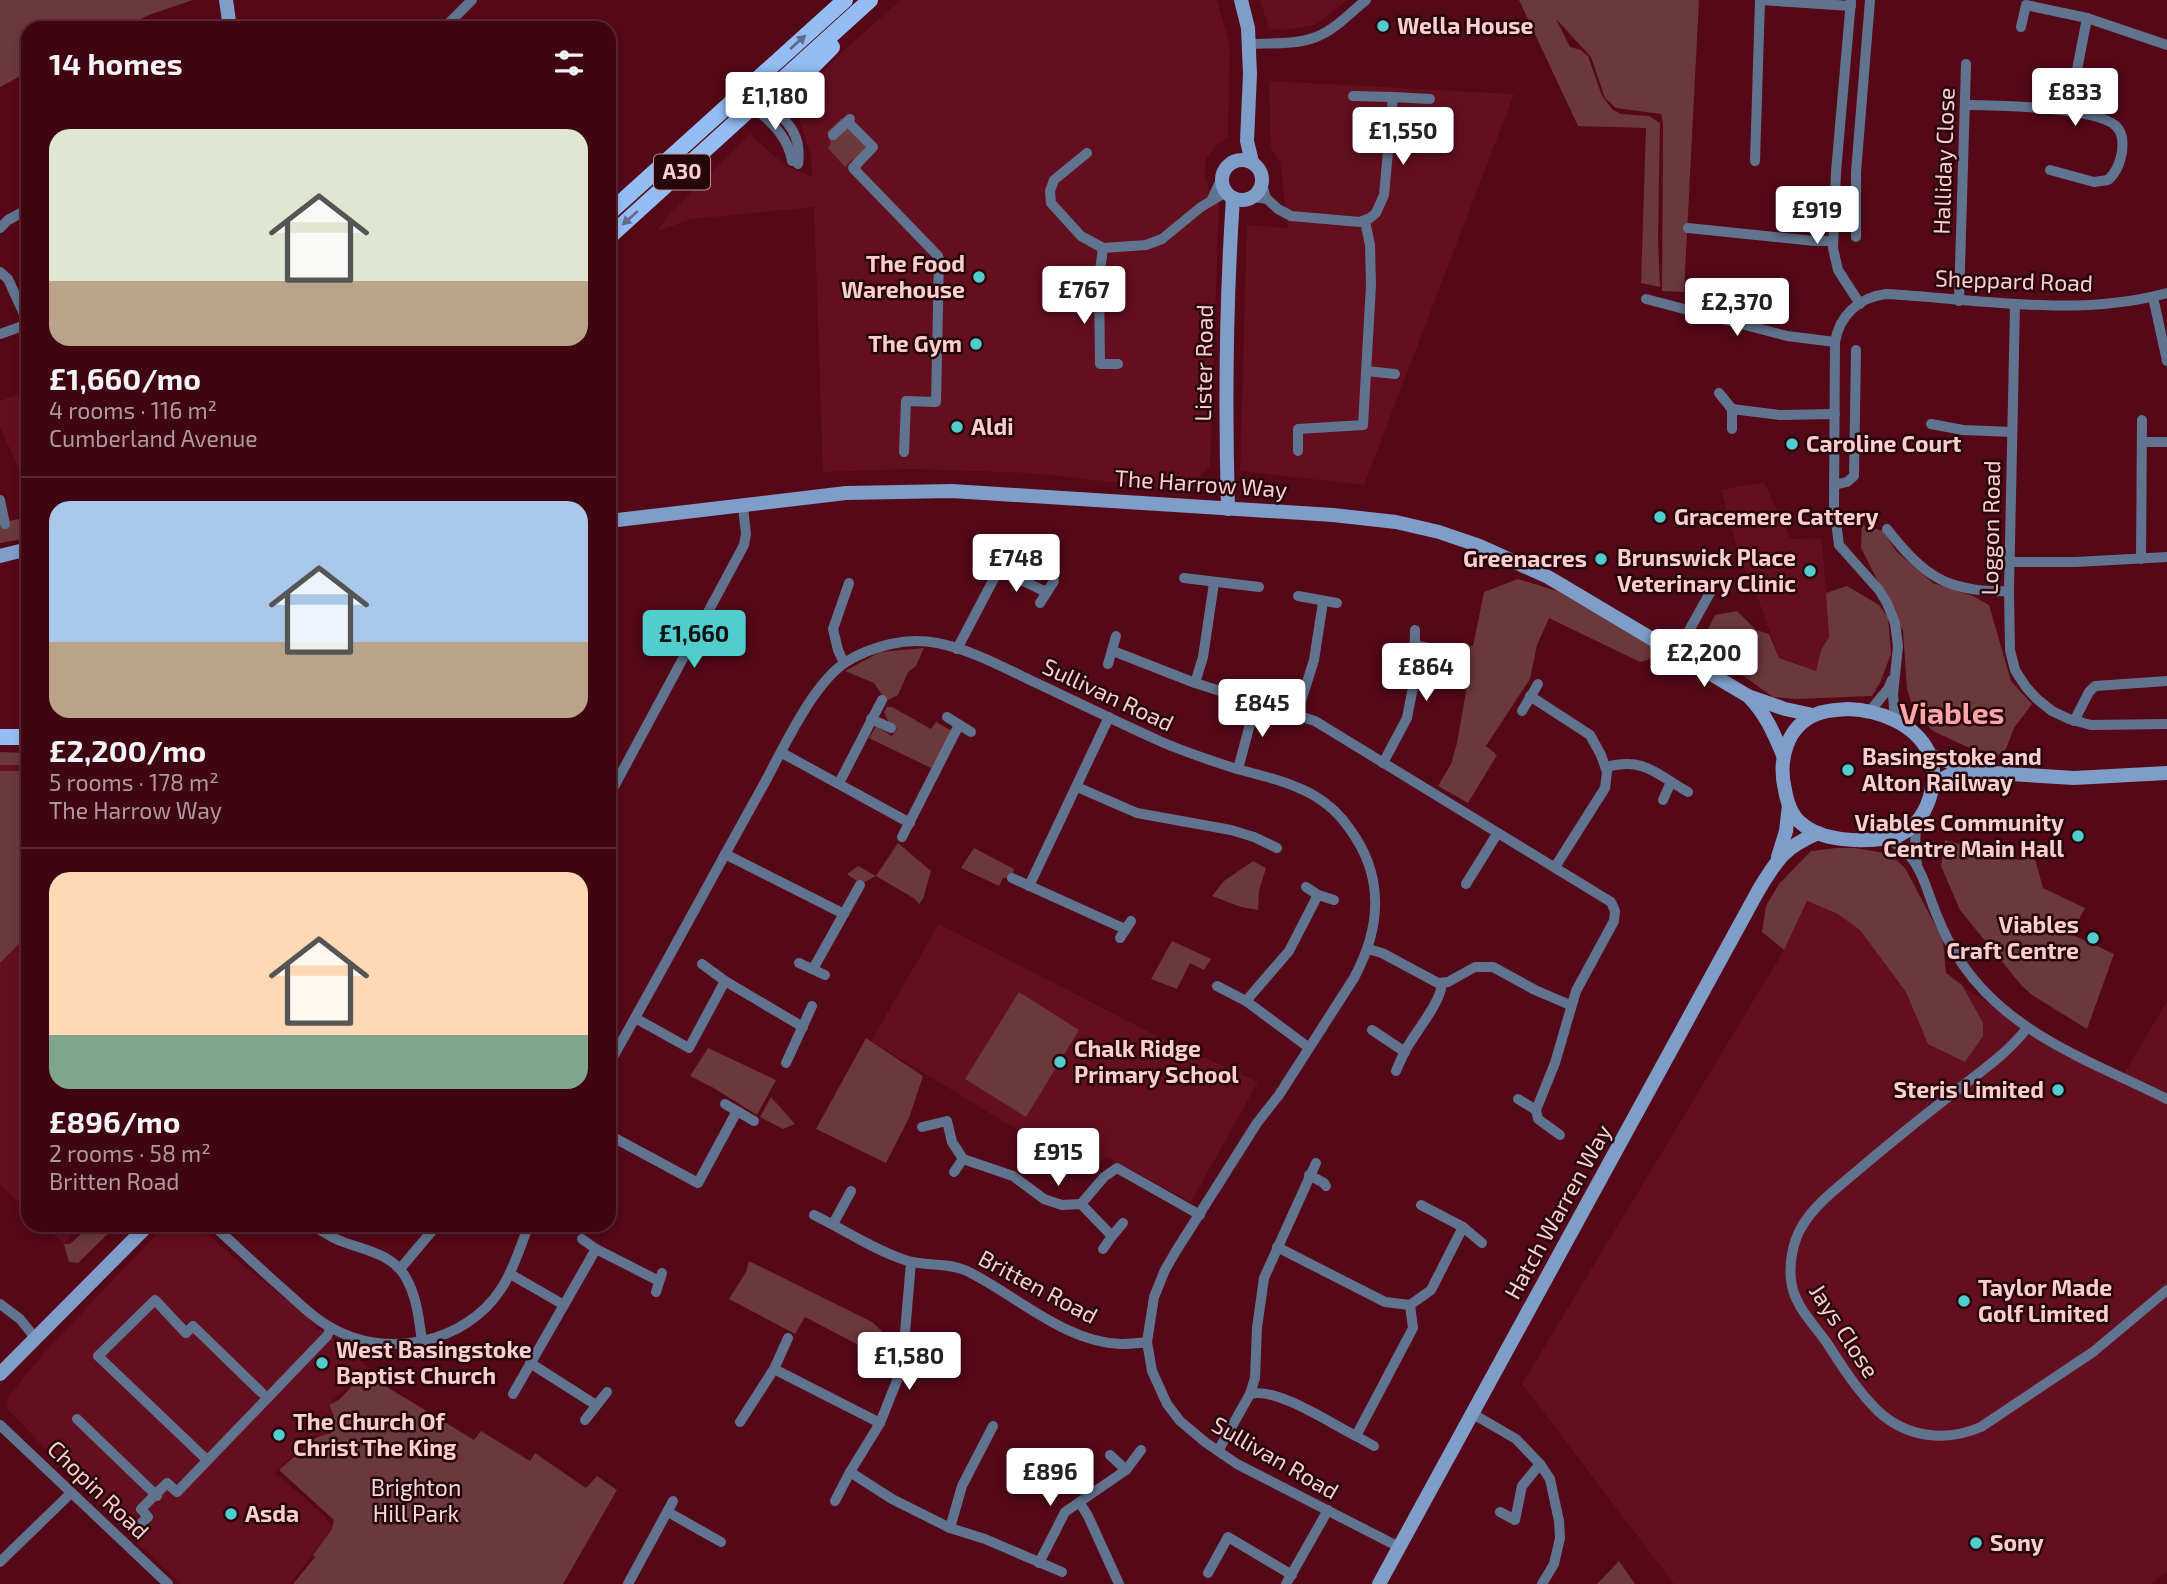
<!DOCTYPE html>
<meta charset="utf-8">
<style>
:root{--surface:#3f0612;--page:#4a1420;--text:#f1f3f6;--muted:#ad999f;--line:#582732;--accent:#52cdce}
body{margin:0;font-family:"Exo 2",sans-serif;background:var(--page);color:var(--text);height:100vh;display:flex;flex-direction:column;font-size:26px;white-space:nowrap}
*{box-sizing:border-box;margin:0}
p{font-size:23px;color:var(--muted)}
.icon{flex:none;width:38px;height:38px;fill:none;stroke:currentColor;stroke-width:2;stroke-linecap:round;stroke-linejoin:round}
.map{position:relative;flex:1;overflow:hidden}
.panel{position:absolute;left:21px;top:21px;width:595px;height:1211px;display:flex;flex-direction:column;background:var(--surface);border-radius:21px;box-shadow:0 4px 10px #0003,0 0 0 2px var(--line)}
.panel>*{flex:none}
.price{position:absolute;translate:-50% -60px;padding:0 16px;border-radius:7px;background:#fff;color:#222;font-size:23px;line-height:46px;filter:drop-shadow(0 2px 4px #0008)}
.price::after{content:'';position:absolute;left:50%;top:42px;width:21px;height:16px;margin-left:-10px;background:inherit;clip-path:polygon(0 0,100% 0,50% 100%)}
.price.current{background:var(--accent);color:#111}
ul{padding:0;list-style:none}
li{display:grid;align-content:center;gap:14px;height:371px;padding:0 28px}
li+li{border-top:2px solid var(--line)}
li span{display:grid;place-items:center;height:217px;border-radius:21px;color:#555}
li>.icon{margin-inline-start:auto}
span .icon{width:126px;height:126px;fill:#fffc;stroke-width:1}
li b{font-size:30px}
h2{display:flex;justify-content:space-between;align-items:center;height:84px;padding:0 28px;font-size:30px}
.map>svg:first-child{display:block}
.built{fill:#630f1f}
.green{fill:#6b383b}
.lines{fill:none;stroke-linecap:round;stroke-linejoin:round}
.street{stroke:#61748f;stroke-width:10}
.secondary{stroke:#7e9dc8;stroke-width:14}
.primary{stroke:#94bdf4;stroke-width:16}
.oneway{fill:#636b8b}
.poi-dot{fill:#52cdce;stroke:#27070b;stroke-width:2.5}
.labels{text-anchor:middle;stroke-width:5;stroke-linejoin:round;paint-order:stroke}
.shield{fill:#27070b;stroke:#bc9294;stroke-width:2}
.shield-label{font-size:21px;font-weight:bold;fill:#fccecf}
.poi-label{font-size:23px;font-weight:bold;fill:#fccecf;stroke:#27070b;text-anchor:start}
.street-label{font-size:23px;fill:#fccecf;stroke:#27070b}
.park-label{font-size:23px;fill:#f1dadb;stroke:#27070b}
.district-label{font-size:30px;font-weight:bold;fill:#fea5a9;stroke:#27070b}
</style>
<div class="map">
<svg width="2167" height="1584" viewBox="0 0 2167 1584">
<rect width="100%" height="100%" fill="#540818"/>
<g class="built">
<path d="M901,0H1217L1230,46L1228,137L1216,146L1206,159L1205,175L1209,189L1219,203L1210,466L1185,490L1031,473L910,469L823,472L814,207L692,219L657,231L669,214L750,134L786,166L812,177L811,157L797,112V102L843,51Z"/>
<path d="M1260,0H1348L1315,25L1285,30L1269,28Z"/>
<path d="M1269,81L1514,94L1364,485L1240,471L1247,225L1288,228L1280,161L1271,148Z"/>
<path d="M28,391V489L0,427V401Z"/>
<path d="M1764,482L1790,538L1795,539L1822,538L1829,637L1821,650L1816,671L1779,658L1760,604L1741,562L1730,523L1721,490Z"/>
<path d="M0,765H28V1211L0,1185Z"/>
<path d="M1807,901L1845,917L2120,1081L2167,1001V1572L2151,1584H1674L1522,1384L1784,950Z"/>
<path d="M939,924L1157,1036L1258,1082L1191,1202L1107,1157L1085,1171L871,1041Z"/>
<path d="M43,1225H79L64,1244Z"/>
<path d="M165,1225H197L243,1265L307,1316L316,1328L339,1341L368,1367L328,1405L332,1412L334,1428L328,1434L314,1436L275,1473L324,1515L332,1528L290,1584H181L135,1541L7,1409L8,1397L44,1353Z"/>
</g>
<g class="green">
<path d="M0,0H193L149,15L122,28H28V72L0,87Z"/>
<path d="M1519,0H1699L1684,292L1662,291L1663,123L1661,114L1616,108L1605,98L1591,57L1556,19L1570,47L1581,50L1588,56L1602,96L1613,110L1621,114L1649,116L1660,123L1658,240L1660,287L1641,283L1646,128L1578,126Z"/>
<path d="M842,118L848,128L870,149L856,161L853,159L845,167L828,148L831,143L827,132Z"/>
<path d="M28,517V538L0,543V523L9,525V521Z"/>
<path d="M1862,525L1883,531L1896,551L1933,583L1973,596L1989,605L2011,681L2032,704L2014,728L2006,749L1993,759L1933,731L1914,711L1907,689L1903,631L1861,548Z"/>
<path d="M1518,579L1557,591L1669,656L1653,658L1640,662L1549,618L1537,645L1530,679L1486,746L1497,755L1468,803L1438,786L1451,764L1457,743L1470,669L1449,663L1450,649L1473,646L1484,592Z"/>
<path d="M1847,586L1879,605L1888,618L1891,654L1880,683L1872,696L1796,699L1773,697L1700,645L1715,615L1737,611L1756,630L1769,634L1779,658L1816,671L1821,650L1829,637L1826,593Z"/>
<path d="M924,648L916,666L908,672L898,695L886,701L874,683L845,671L880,652Z"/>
<path d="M887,707H892L931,729L936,722L950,730L951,736L933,769L869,738L876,726L892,736L897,728L889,723L884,712Z"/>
<path d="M0,752L28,753V765H0Z"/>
<path d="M28,771V935L0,963V771Z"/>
<path d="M1945,840L2019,860L2034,855L2043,888L2085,908L2071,934L2114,954L2087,1029L2032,995L2022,986L1960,910L1941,866Z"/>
<path d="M898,843L931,871L923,899L919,904L915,899L876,876L861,884L847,874L858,866L876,876Z"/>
<path d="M974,848L1014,869L1012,878H1003L999,886L961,868Z"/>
<path d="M1836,848H1855L1890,854L1905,868L1943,940L1946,973L1962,985L1983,1023V1036L1965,1062L1928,1044L1906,992L1860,930L1838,914L1807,901L1784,950L1762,932L1766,906L1779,884L1811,851Z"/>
<path d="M1253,861L1266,868L1259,891L1258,910L1241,907L1212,896L1224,881Z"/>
<path d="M1172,941L1211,959L1204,970L1190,963L1177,989L1151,979Z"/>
<path d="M1019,992L1079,1030L1026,1117L965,1079Z"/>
<path d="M866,1038L923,1076L909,1118L886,1163L816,1129Z"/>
<path d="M708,1048L776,1080L757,1115L712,1087L690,1076Z"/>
<path d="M771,1097L795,1124L783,1129L760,1117Z"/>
<path d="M91,1225H117L78,1263L69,1262L64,1244H70Z"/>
<path d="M749,1261L872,1322L898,1346L895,1364L805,1317L795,1334L729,1299L746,1272Z"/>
<path d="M364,1373L474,1440L481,1431L530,1461L535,1453L586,1488L597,1476L617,1490L563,1584H293L315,1557L313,1555L332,1529L334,1520L279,1470L317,1437L331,1433C337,1424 334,1414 329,1405L340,1399Z"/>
<path d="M1619,1561L1635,1584H1597L1598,1583Z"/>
</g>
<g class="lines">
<g class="street">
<path d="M1760,0L1851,6"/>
<path d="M1851,0L1836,172L1833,248L1838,270L1860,304"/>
<path d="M2021,27L2026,5L2087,18L2167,45"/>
<path d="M444,28L472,0"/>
<path d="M1249,44C1270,43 1296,45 1316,37C1335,30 1351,12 1366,0"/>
<path d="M761,95C782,118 803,130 798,164"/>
<path d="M1353,96L1393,97"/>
<path d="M751,104C769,121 788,135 792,161"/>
<path d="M1965,105C1994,105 2096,107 2116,126C2123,133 2123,142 2122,152C2120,163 2117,172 2108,180L2094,182L2050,170"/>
<path d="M2069,111L2087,18"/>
<path d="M848,122L873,147L853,168L938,256L939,259L936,402L906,401L904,452"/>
<path d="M833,135L850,119"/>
<path d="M1087,153L1054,180L1050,191L1051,203L1081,236L1103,248L1146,245L1162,239L1201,207L1226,192"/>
<path d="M1755,161L1760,0"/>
<path d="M1262,184L1266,198"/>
<path d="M1254,197L1267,199L1278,209L1291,216L1360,222L1370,218L1376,213L1384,195L1393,97L1430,99"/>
<path d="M1212,199L1222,178"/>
<path d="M0,228L8,220L28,209"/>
<path d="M1688,228L1815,241H1833"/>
<path d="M1856,237V172L1870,0"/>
<path d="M1103,248L1099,279L1100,364H1118"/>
<path d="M0,272L8,279L28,323"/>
<path d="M2153,297L2167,361"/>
<path d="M1646,299L1787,336L1835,342"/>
<path d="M1959,301L1966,64"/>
<path d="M2015,305L2009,591L2010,650L2015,670L2026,687L2037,699L2052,711L2069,719L2091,725L2167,724"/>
<path d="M0,334L28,324"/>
<path d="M1366,371L1395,374"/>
<path d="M1719,393L1732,409V429"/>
<path d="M1732,409L1780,415L1835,414"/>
<path d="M1931,424L1963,430L2012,432"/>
<path d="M2142,442H2167"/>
<path d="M1298,451V429L1363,425L1371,285L1370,245L1365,221"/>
<path d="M1834,485L1847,482L1854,476L1856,350"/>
<path d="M0,500L5,524"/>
<path d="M1887,529C1924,576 1947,593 2009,591"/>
<path d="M2141,559L2142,420"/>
<path d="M2010,562H2076L2167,557"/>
<path d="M1184,578L1259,587"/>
<path d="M1298,596L1337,603"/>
<path d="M1040,603L1054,581"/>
<path d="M1414,645L1448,652"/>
<path d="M957,649L999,569L1046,592"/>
<path d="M1113,651L1195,683L1315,721L1611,902L1615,911L1614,921L1576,991L1555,1063L1536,1110L1518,1099"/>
<path d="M1676,654L1711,591"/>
<path d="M844,663L838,650L833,629L849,583"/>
<path d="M1108,664L1116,636"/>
<path d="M1195,683L1203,657L1214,583"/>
<path d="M1530,696L1590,735L1601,755L1607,772L1605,788L1555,867"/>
<path d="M1522,711L1538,684"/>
<path d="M1870,711L1888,689L1892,680"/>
<path d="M1297,714L1314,660L1323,602"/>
<path d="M947,717L971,732"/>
<path d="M871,719L891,728"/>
<path d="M1895,721L1893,695L1898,646L1895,623L1887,603L1879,590L1839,545L1834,507L1835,342C1839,316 1859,297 1886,294C1979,299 2075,318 2167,293"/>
<path d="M2074,721L2089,692L2095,686L2167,681"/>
<path d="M782,753L910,823"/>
<path d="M1383,763L1407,718L1414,682L1415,630"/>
<path d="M1606,767C1645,757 1656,774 1688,792"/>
<path d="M1238,769L1256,702"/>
<path d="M839,783L882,700"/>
<path d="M1077,787L1137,813L1231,830L1254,837L1277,848"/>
<path d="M609,796L744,545L746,534L743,507"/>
<path d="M1663,800L1671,782"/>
<path d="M1916,823L1915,849L1917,864"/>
<path d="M902,837L959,725"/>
<path d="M1888,838C1895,844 1904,849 1909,855C1924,872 1929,898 1938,918C1944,934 1954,951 1963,965C2011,1035 2095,1063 2167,1099"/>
<path d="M725,854L844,914"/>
<path d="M1012,878L1125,929"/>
<path d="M1466,884L1497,834"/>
<path d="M1029,886L1109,717"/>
<path d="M1306,887L1318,895"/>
<path d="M1120,938L1131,921"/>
<path d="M1368,949L1382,953L1438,983L1448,982L1475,967H1493L1535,990L1570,1005"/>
<path d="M799,963L825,975"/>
<path d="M702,964L725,981"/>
<path d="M813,969L860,885"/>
<path d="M1217,986L1246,1001"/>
<path d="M635,1018L689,1048L725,981L803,1027"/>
<path d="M2027,1028C2007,1054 1981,1071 1956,1091C1922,1117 1889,1144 1857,1171C1837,1188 1814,1205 1801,1228C1793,1242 1789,1263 1791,1279C1793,1305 1813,1323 1827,1343C1843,1368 1857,1390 1878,1411C1907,1438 1946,1442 1981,1427L2093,1352L2167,1290"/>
<path d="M1372,1030L1405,1052"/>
<path d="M1308,1047L1246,1001L1289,951L1318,895L1334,900"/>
<path d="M786,1063L812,1006"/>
<path d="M609,1064C662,971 712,877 764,784C783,749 813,683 846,662C872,646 906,637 937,643C969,649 1001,666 1030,680C1075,701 1119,723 1164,743C1188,753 1212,761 1237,769C1263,776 1291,782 1315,796C1328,804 1341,816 1349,828C1385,876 1381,928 1354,978L1279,1095L1257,1123L1176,1251L1165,1270L1154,1297L1147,1342L1152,1371L1167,1404L1180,1421L1205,1442L1237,1464L1399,1547"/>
<path d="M1396,1071C1399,1064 1402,1057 1405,1051C1415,1032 1441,1003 1442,983"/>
<path d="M725,1104L754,1121"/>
<path d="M1536,1110L1538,1119L1560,1135"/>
<path d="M922,1127L947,1121L952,1142L963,1159L1013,1176L1044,1199L1062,1205L1081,1204L1104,1177L1117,1168L1200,1215"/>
<path d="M609,1135L698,1183L737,1111"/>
<path d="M954,1172L963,1159"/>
<path d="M1309,1175L1324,1183L1326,1186"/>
<path d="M1081,1204L1112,1236L1123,1223"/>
<path d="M814,1215C845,1230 872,1249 905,1260C925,1267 948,1262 967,1271C1016,1295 1064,1342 1121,1344C1129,1344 1139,1343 1147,1342"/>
<path d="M833,1224L851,1191"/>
<path d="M213,1225C237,1247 260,1269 284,1290C299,1303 313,1318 330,1327C386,1360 465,1344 501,1289C514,1270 520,1246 529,1225"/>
<path d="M312,1225C320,1230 328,1235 336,1239C360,1250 392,1252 406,1278C417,1297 419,1320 422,1341"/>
<path d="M1463,1227L1482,1243"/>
<path d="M582,1239L596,1249L659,1281"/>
<path d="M1277,1247L1385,1302L1410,1305L1431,1290L1463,1227L1421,1205"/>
<path d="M1103,1249L1112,1236"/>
<path d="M400,1269L437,1225"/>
<path d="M510,1274L564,1305"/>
<path d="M656,1292L662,1273"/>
<path d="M0,1304L20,1319L36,1339"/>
<path d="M530,1363L596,1405"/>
<path d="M774,1369L788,1338"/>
<path d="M513,1394L596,1249"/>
<path d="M1250,1394C1277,1387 1330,1423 1356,1436L1413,1328L1410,1305"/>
<path d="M1473,1414L1516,1439L1540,1464L1550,1479L1559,1521L1560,1538L1554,1564L1542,1584"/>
<path d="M77,1419L157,1496"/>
<path d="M585,1420L607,1392"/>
<path d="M740,1422L774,1369L880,1423"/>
<path d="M0,1425L168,1584"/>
<path d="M1356,1436L1374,1446"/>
<path d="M1218,1451L1250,1394L1255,1378L1257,1328L1264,1278L1316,1163"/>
<path d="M1110,1455L1126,1470"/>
<path d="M207,1460L98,1356L155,1300L186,1333L193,1326L262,1393"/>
<path d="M850,1472L892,1499L950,1528L985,1539L1062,1572"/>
<path d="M835,1501L850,1472L880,1423L902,1368L911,1262"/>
<path d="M1080,1503L1088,1516L1119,1584"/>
<path d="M668,1512L721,1542"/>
<path d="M1500,1512L1515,1520L1522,1486L1540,1464"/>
<path d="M950,1528L962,1486L993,1426"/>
<path d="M134,1530L148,1517L141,1509L167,1483L177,1492L327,1336L331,1328"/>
<path d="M0,1562L71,1493"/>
<path d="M1039,1563L1065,1512L1126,1470L1141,1450"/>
<path d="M1208,1573L1228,1537L1292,1575"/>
<path d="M628,1584L673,1501"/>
<path d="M1286,1584L1328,1510"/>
</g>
<g class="secondary">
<path d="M226,0L230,28"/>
<path d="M1241,0L1248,28L1250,74L1247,141L1252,162"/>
<circle cx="1242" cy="180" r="20"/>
<path d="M1228,509C1225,405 1226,302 1233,198"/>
<path d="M609,521L846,493L952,491L1333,515L1396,522L1439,532L1480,546L1548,577L1748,696L1785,709L1813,715"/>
<path d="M0,556L28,549"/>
<path d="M1749,697C1766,714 1774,734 1783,755"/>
<path d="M1848,709C1878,710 1915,723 1929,753C1942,783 1924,834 1888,838C1862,842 1822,842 1801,823C1792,816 1787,801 1785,790C1778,761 1786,726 1817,714C1826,710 1838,710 1848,709Z"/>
<path d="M1929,755L1970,769"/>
<path d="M1932,784L1952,774L1962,771L2074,778L2167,773"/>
<path d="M1778,857L1786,831L1789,805"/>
<path d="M0,1374L148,1225"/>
<path d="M1379,1584L1758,891C1777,860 1783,848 1818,833"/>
</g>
<g class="primary">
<path d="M778,113C788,88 813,67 832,47"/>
<path d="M609,213L845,0"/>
<path d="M609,237L870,0"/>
<path d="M0,737H28"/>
</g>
</g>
<defs><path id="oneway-solid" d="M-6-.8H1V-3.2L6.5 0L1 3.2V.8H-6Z" transform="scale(1.75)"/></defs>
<g class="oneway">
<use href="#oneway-solid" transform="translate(798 42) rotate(-42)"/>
<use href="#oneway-solid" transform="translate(630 218) rotate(138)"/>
</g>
<g class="poi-dot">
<circle cx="1383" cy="26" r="7"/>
<circle cx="979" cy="277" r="7"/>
<circle cx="976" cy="344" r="7"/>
<circle cx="957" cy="427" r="7"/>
<circle cx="1792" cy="444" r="7"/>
<circle cx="1660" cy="517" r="7"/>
<circle cx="1601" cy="559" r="7"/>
<circle cx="1810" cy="571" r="7"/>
<circle cx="1848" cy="770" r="7"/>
<circle cx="2078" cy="836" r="7"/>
<circle cx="2093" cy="938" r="7"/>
<circle cx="1060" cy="1062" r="7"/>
<circle cx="2058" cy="1090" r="7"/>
<circle cx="1964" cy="1301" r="7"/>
<circle cx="322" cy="1363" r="7"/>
<circle cx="279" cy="1435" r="7"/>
<circle cx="231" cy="1514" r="7"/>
<circle cx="1976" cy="1543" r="7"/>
</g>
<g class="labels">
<rect class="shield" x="654" y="154.5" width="56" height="35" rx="5"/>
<g class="shield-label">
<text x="682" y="179">A30</text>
</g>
<g class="poi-label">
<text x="1397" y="34">Wella House</text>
<text x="965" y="272" text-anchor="end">The Food<tspan x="965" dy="26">Warehouse</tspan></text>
<text x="962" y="352" text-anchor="end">The Gym</text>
<text x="971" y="435">Aldi</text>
<text x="1806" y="452">Caroline Court</text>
<text x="1674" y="525">Gracemere Cattery</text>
<text x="1796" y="566" text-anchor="end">Brunswick Place<tspan x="1796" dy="26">Veterinary Clinic</tspan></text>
<text x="1587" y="567" text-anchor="end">Greenacres</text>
<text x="1862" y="765">Basingstoke and<tspan x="1862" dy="26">Alton Railway</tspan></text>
<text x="2064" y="831" text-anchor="end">Viables Community<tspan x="2064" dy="26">Centre Main Hall</tspan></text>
<text x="2079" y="933" text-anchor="end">Viables<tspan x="2079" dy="26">Craft Centre</tspan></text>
<text x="1074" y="1057">Chalk Ridge<tspan x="1074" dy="26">Primary School</tspan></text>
<text x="2044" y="1098" text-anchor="end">Steris Limited</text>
<text x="1978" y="1296">Taylor Made<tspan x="1978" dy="26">Golf Limited</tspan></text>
<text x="336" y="1358">West Basingstoke<tspan x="336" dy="26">Baptist Church</tspan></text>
<text x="293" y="1430">The Church Of<tspan x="293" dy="26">Christ The King</tspan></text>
<text x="245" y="1522">Asda</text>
<text x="1990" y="1551">Sony</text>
</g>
<g class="street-label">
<text transform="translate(1944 161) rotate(-88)" y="8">Halliday Close</text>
<text transform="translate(2014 281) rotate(2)" y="8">Sheppard Road</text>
<text transform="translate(1204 363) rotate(-89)" y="8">Lister Road</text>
<text transform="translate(1201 484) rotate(4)" y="8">The Harrow Way</text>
<text transform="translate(1991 528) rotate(-89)" y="8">Loggon Road</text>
<text transform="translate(1108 695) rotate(25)" y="8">Sullivan Road</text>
<text transform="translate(1558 1212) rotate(-61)" y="8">Hatch Warren Way</text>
<text transform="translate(1038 1287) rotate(28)" y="8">Britten Road</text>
<text transform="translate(1844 1331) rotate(57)" y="8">Jays Close</text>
<text transform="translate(1275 1458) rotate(30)" y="8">Sullivan Road</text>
<text transform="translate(98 1490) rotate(44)" y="8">Chopin Road</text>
</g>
<g class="park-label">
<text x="416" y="1496">Brighton<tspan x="416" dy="26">Hill Park</tspan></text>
</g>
<g class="district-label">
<text x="1952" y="724">Viables</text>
</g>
</g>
</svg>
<b class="price" style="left:2075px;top:128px">£833</b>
<b class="price" style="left:775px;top:132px">£1,180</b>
<b class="price" style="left:1403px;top:167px">£1,550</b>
<b class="price" style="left:1817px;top:246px">£919</b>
<b class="price" style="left:1084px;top:326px">£767</b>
<b class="price" style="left:1737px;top:338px">£2,370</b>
<b class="price" style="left:1016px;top:594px">£748</b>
<b class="price current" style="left:694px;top:670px">£1,660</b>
<b class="price" style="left:1704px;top:689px">£2,200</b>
<b class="price" style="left:1426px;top:703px">£864</b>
<b class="price" style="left:1262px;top:739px">£845</b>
<b class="price" style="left:1058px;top:1188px">£915</b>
<b class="price" style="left:909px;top:1392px">£1,580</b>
<b class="price" style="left:1050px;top:1508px">£896</b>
<section class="panel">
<h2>14 homes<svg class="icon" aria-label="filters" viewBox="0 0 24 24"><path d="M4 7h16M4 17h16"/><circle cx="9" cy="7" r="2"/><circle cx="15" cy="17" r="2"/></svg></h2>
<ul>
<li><span style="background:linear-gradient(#dfe7d0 70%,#b9a48a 0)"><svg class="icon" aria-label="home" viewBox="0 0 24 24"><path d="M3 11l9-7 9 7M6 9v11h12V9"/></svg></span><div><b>£1,660/mo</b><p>4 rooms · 116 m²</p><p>Cumberland Avenue</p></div></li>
<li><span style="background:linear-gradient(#a9c7e8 65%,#b9a48a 0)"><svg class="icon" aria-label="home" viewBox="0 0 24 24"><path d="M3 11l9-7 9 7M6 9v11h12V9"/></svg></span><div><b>£2,200/mo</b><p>5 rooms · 178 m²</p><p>The Harrow Way</p></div></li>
<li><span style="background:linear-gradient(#ffd9b3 75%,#7fa58c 0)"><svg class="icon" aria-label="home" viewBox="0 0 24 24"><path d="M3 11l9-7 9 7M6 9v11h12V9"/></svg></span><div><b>£896/mo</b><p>2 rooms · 58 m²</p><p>Britten Road</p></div></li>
</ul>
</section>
</div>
